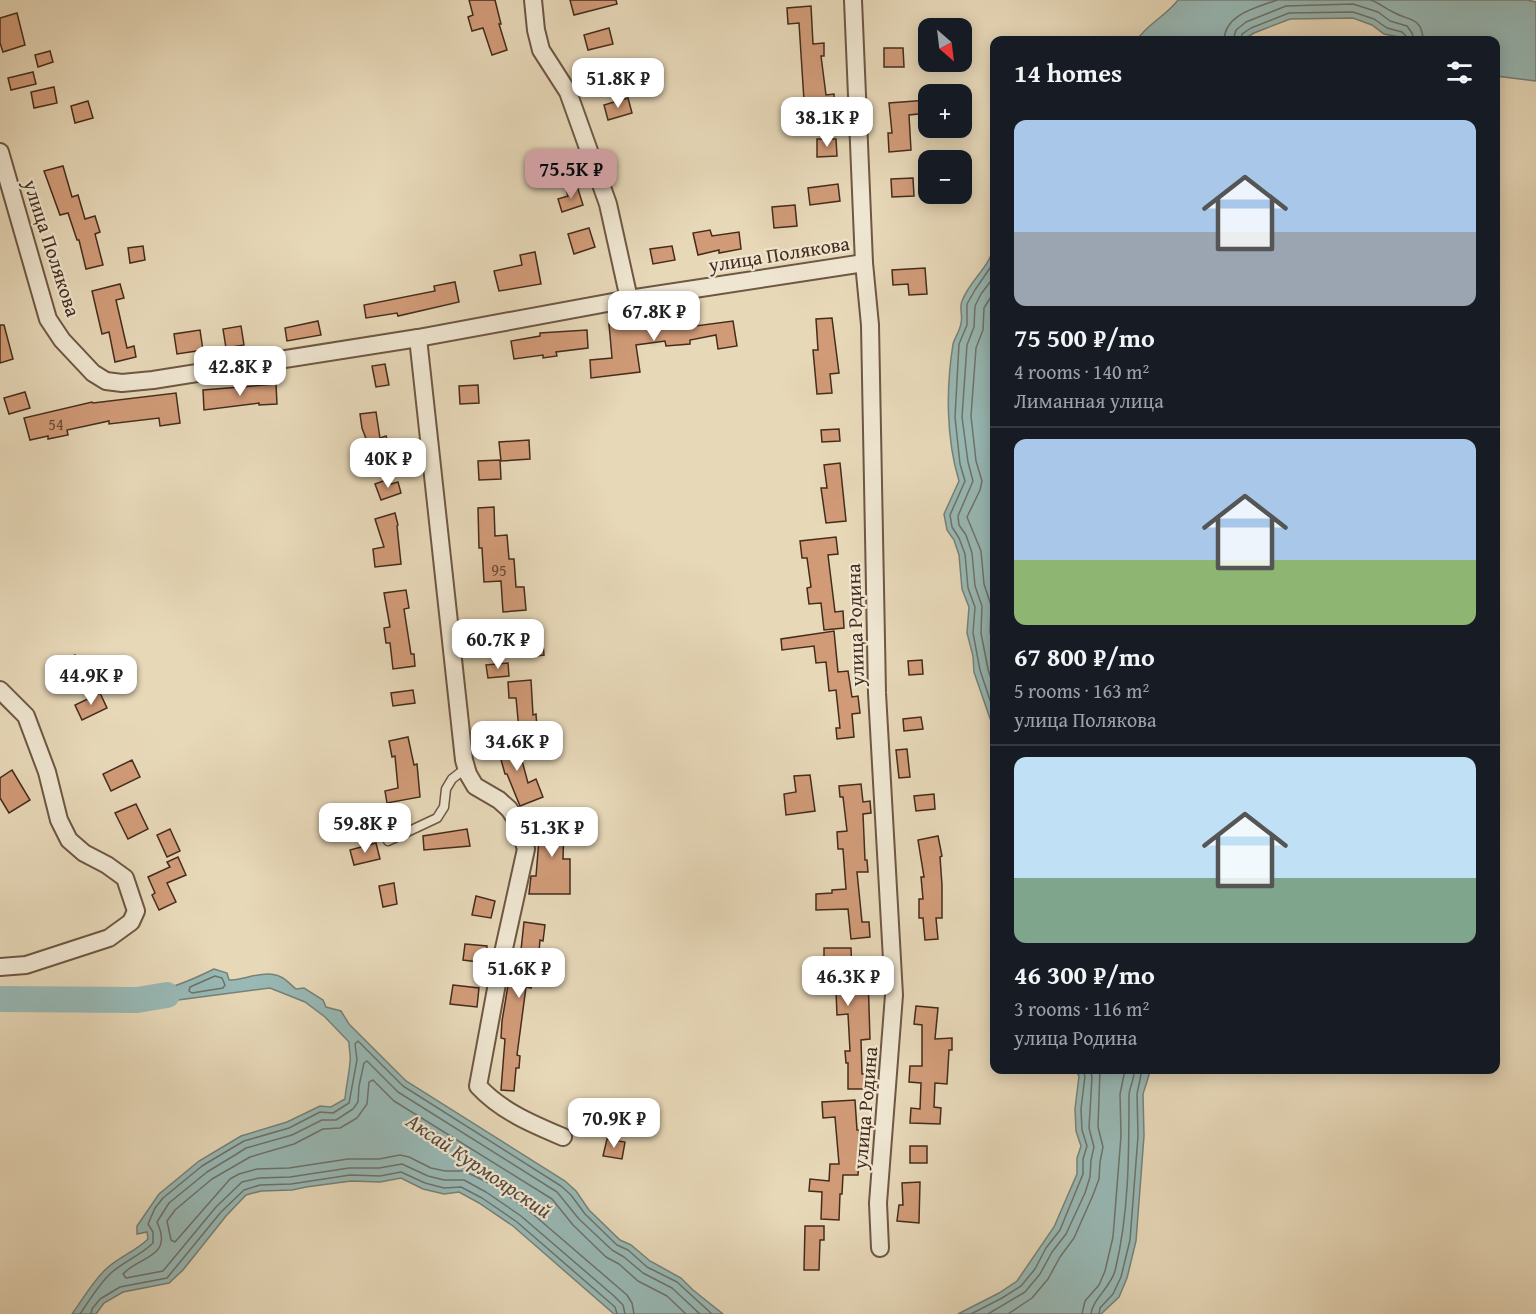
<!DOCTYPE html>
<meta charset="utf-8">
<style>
:root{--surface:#171b24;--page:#242831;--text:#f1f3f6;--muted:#9ea1a6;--line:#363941;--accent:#c59692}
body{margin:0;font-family:"Gentium Book Plus",serif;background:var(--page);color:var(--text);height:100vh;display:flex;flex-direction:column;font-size:22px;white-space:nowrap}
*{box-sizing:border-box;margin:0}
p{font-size:20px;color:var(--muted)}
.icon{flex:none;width:33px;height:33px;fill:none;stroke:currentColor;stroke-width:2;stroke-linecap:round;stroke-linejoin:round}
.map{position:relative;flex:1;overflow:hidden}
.drawer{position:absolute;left:990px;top:36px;width:510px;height:1038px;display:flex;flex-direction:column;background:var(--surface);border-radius:12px;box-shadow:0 3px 15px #0003}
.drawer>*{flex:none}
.needle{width:39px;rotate:152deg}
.tools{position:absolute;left:918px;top:18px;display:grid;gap:12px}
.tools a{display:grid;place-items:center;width:54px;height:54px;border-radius:12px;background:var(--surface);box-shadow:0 3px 15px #0003;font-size:30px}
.price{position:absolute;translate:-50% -51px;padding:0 14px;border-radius:12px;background:#fff;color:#222;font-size:20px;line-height:39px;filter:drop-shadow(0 2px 3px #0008)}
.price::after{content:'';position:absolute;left:50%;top:36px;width:18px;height:14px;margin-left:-9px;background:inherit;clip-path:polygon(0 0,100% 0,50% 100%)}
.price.current{background:var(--accent);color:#111}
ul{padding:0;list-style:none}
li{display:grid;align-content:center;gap:12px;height:318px;padding:0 24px}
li+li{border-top:2px solid var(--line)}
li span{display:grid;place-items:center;height:186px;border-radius:12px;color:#555}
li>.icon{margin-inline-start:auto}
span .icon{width:108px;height:108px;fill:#fffc;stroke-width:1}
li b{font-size:26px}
h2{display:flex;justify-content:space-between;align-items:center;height:72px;padding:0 24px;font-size:26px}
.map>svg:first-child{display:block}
.water{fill:#98b9b6;stroke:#778178;stroke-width:1.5}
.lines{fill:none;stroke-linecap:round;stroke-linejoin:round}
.shore{stroke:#6e7269;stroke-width:1.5}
.river{stroke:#98b9b6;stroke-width:26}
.building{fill:#d19b78;stroke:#452c1c;stroke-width:1.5}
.lane-casing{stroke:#6e5743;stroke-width:11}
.street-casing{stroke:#6e5743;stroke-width:20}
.lane{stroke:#efe6d1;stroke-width:8}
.street{stroke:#efe6d1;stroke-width:16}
.labels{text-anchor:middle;stroke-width:4.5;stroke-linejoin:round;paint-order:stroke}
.number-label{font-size:16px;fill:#684833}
.street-label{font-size:20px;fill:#452c1c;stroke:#efe6d1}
.water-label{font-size:21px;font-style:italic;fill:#56483b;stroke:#efe6d1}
</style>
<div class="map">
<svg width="1536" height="1314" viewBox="0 0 1536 1314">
<rect width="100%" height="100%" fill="#e7d8b8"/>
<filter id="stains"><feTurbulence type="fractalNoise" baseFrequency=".00333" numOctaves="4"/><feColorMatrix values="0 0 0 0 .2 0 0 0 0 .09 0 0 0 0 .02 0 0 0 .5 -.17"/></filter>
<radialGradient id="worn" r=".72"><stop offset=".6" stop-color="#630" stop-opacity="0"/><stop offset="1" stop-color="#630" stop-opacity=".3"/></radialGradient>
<g class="water">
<path d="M1178,0H1527L1536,2V81L1496,76V40H1415L1384,34L1372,25L1353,18L1290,19L1254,33L1243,40H1137C1147,24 1166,16 1178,0Z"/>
<path d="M994,246V730L974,672L973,656L967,633L969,607L962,589L959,555L954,540L947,530L944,514L959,481C946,438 946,388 953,344C955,337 960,331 961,323C963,316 959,308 962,301C970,280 990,267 994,246Z"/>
<path d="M214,969L227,973L229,980C245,980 265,969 281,977C286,979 292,986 296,989L304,988L323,1000L326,1007L341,1011L349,1024L406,1081L565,1181L576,1191L589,1210L620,1240L631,1245L650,1261L681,1278L693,1290L723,1314H614L513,1226L479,1203L459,1192L444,1194L423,1189L401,1178L380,1182L351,1181L306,1187L292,1190L261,1191L246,1195L226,1216L183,1270L169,1283L123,1292L104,1303L96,1314H72C83,1299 93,1281 106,1269C119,1257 136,1251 148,1239L147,1232L137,1234V1226L159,1194L199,1161L241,1136L287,1122L320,1106L331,1107L345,1099C346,1086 349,1075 350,1062C351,1056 349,1049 349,1042L325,1017L305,1002L270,988L178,1000L131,1011L133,997C162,992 188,982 214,969Z"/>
<path d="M1075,1070H1148L1149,1075L1143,1094L1144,1136L1136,1241L1127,1278L1119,1297L1101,1314H958L999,1293L1017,1281L1054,1227L1077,1174V1158L1081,1146L1076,1131L1075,1109L1079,1076Z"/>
</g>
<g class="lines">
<g class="shore">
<path d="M1371,0C1379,3 1385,8 1393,12C1408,21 1422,16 1423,40"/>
<path d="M1224,40C1225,14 1256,8 1277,0"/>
<path d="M1233,40L1236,30L1246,22L1286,6L1353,4L1378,12L1390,21L1407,26L1412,33L1414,40"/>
<path d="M1241,40L1242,34L1251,28L1289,13L1353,12L1374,19L1387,28L1402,32L1406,36V40"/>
<path d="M994,262L975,290L967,304V325L959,344L955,417L960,464L965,481L950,515L952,527L959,538L965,554L968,588L975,607L973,633L980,670L994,712"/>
<path d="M994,277L981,294L975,306L974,327L967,345L962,417L968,462L973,481L958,516L959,525L966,535L972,553L975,586L982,606L981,633L988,669L994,689"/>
<path d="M994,292L984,308L983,330L976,348L971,416L976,461L982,481L980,490L967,517L981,551L984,584L991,605L990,632L994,650"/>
<path d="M215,976L222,978L225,985L223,988L192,993L189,991L190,987Z"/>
<path d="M80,1314C89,1301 99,1284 111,1273C124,1261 140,1256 153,1243V1232L148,1224L155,1208L163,1198L202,1166L232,1148L244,1141L289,1128L320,1112L333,1113L349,1103L357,1060L355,1044L358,1041L403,1086L561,1186L571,1195L585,1214L617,1245L628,1250L647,1267L677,1282L712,1314"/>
<path d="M91,1314L92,1309L100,1299L120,1287L167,1278L221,1212L244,1190L260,1185L291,1184L350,1175L380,1176L401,1172L425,1183L444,1188L461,1187L482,1198L517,1222L615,1307L617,1314"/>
<path d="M625,1314L623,1305L614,1296L521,1216L486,1192L464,1180H444L428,1176L402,1164L379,1168H349L290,1177L259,1178L242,1182L216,1207L163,1271L126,1278L123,1274C139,1256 174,1258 157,1222L169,1203L207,1172L235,1155L246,1148L292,1135L322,1120H336L353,1109L358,1102L359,1086L364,1063L367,1061L398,1092L557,1192L579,1219L612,1250L624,1257L643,1273L672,1288L700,1314"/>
<path d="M634,1314L632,1303L627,1295L527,1209L491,1184L464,1171H445L431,1168L409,1157L400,1155L379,1159H348L289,1168L257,1169L239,1174L230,1179L175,1242L171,1240L167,1221L175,1210L212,1179L250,1157L294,1144L323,1129L340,1128L357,1118L367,1104L369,1082L373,1080L394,1101L552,1199L573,1225L606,1257L619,1264L638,1281L667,1296L686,1314"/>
<path d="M971,1314L1002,1298L1021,1286L1035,1269L1046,1248L1060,1230L1083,1174V1159L1087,1146L1082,1130L1081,1109L1085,1076L1082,1070"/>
<path d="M988,1314L1025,1292L1040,1274L1052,1252L1066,1234L1085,1193L1090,1177L1091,1160L1094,1147L1089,1128L1092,1077L1090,1070"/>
<path d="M1008,1314L1032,1298L1048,1279L1060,1257L1074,1238L1093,1195L1099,1179L1100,1162L1103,1147L1098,1127L1100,1070"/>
<path d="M1082,1314L1085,1301L1099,1285L1105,1271L1113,1237L1121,1136L1120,1094L1125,1070"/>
<path d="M1091,1314C1092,1300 1110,1288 1115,1271C1129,1214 1129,1155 1129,1096C1129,1087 1135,1079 1134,1070"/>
<path d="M1099,1314L1100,1308L1113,1294L1121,1277L1130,1240L1138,1136L1137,1094L1142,1070"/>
</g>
<path class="river" d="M0,999L137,1000L167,995"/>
</g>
<g class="building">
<path d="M469,0H495L501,24H499L507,50L492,55L483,28L472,31L468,17L473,15Z"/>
<path d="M570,0H616L617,4L574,15Z"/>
<path d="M811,6L813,44L824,43V56H821L826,95L834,94L835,114L805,116L799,23L788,24L787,8Z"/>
<path d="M17,13L25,45L3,52L0,43V18Z"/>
<path d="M609,28L613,44L588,50L584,35Z"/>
<path d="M884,48H903L904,67H884Z"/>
<path d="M50,51L53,62L38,67L35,55Z"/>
<path d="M33,72L36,84L11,90L8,78Z"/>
<path d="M54,87L57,103L34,108L31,92Z"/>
<path d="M628,98L632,113L608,120L604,105Z"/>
<path d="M928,100V113L909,115L911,150L889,152L888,133H892L889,103Z"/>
<path d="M88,101L93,118L75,123L71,106Z"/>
<path d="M817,139H836L837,156L817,157Z"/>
<path d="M63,166L72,197L78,195L85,219L95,216L100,232L95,234L103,265L86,269L79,240H77L68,213L60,215L44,171Z"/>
<path d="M913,178L914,196L892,197L891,179Z"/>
<path d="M838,184L840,201L810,205L808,188Z"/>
<path d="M577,186L583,205L562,212L558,199L568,196L566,189Z"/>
<path d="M795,205L797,226L774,228L772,207Z"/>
<path d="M589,228L595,247L574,254L568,234Z"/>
<path d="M710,230L712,236L739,232L741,249L719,253V250L698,255L693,233Z"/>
<path d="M143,246L145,260L130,263L128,248Z"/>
<path d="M672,246L675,260L653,264L650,249Z"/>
<path d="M535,252L541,284L499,291L494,271L522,265L520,255Z"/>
<path d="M925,268L927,294L909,295L908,284L893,285L892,270Z"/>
<path d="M455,282L459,302L398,316L397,313L366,318L364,305L435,291L434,286Z"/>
<path d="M120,284L124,298L116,300L127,348L134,346L136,357L115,362L109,332L102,334L92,291Z"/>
<path d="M832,318L839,373L830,374L832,393L817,394L813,350H818L816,319Z"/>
<path d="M688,319V327L733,321L737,346L718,349L716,335L690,340V344L666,346L665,341L636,345L640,372L591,378L590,360L612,358L609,324L650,320V322Z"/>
<path d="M318,321L321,335L287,341L285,328Z"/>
<path d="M0,325H4L13,359L0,363Z"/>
<path d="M241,326L244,345L226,348L223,329Z"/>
<path d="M200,330L203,350L177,354L174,334Z"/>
<path d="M587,330L588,348L556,352L557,356L543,358V355L514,359L511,341L540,336V333Z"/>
<path d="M385,364L389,385L376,387L372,366Z"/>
<path d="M276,384L277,404L259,405V403L204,410L203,390Z"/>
<path d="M478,385L479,403L460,404L459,386Z"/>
<path d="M25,392L30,408L9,414L4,398Z"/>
<path d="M176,393L180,423L160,426L159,418L109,424V421L67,430L68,435L48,439V436L30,440L24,418L92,402L93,403Z"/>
<path d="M376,412L380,438L386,436L391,450L373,457L362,428L360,414Z"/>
<path d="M839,429L840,441L822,442L821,430Z"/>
<path d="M529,440L530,459L501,461L499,442Z"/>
<path d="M500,460L501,479L479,480L478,461Z"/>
<path d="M840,463L846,521L826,523L821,488H827L824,465Z"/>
<path d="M389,479L391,484L398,482L401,493L381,500L375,484Z"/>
<path d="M494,507L495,536L507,535L509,559H514L516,587H524L526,610L503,612L501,581L484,582L482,548H479L478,508Z"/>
<path d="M395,513L398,525L397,526L401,564L375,567L373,549L384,547L375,519Z"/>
<path d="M836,537L838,554L828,555L835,612L843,611L844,628L824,630L821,603L809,604L807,588L811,587L807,558H802L800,541Z"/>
<path d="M406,590L409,608L404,609L411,654H414L415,666L393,669L390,643H386L384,628L390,627L384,593Z"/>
<path d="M506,626L507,639L486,640L485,627Z"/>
<path d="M834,631L838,672L848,671L852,697L858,696L860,713L852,714L854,737L837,739L836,728H840L836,690L829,691L826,662L816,663L814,646L782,650L781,639Z"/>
<path d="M543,643L544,655L528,657L527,645Z"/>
<path d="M75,655L83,674L64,682L56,664Z"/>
<path d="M922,660L923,674L909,675L908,661Z"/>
<path d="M508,663L509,676L488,678L486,665Z"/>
<path d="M531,680L533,715L536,714L537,728L519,730L516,698H509L508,682Z"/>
<path d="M413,690L415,703L393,706L391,693Z"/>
<path d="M100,693L107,708L82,720L75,705Z"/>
<path d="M921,717L923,729L904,731L903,719Z"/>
<path d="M513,735L517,758L521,757L528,783L536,779L543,797L520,806L507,774H505L495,738Z"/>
<path d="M408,737L414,765L417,764L420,797L387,803L385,791L398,788L395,756L392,757L389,741Z"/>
<path d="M907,749L910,777L899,778L896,750Z"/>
<path d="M132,760L140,777L111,791L103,774Z"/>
<path d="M12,770L30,800L9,813L0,798V778Z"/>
<path d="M810,775L815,811L786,815L784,794L796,792L794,776Z"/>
<path d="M861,784L863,802L870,801L871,813L863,814L865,860H867L868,872H857L862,922H869L870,937L851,939L848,909L816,910V894L832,893V890L846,889L843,849H838L837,832L847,831L843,797H840L839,786Z"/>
<path d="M934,794L935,809L916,811L914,796Z"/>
<path d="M136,804L148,829L128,839L115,813Z"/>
<path d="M396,806L400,825L382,829L378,810Z"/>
<path d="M344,811L349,835L330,838L326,815Z"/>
<path d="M548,811L571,812L570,824H564L563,859H570V894H529L531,876H536L540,827H547Z"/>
<path d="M170,829L180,851L167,857L157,835Z"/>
<path d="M467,829L470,846L424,850L423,836Z"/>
<path d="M938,836L942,856L940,857L942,885V918H936L938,939L925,940L923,918H919V899H923L921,877H924L918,840Z"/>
<path d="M376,843L380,859L354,865L350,850Z"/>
<path d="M178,857L186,875L167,883L176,902L159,910L152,895L155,893L148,877L170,867L167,862Z"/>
<path d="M394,883L397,904L383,907L379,886Z"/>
<path d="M476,896L495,901L491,918L472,915Z"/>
<path d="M524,922L545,925L543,941L540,940L538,964H534L531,988L526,987L517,1055L520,1056L519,1068H516L514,1091L501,1090L505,1039L501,1038L502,1021L514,950H521Z"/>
<path d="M465,944L487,946L486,963L463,960Z"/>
<path d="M824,948H851L852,977L868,976L870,1039L861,1040L862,1074H870L871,1089H848V1063H846L845,1051H850L848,1014L837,1015L836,991L815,993L814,969L824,968Z"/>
<path d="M453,985L479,988L477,1007L450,1004Z"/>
<path d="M916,1006L938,1008L935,1039L952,1038V1050H949L947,1084L935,1083L934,1107L941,1108L940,1124L910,1123L911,1108L920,1109L921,1083L909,1082L910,1066H922V1025L914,1024Z"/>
<path d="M855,1100L857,1130H859L860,1138L858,1175H843L842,1194H840L839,1220L821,1219L822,1192L809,1191L810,1179L829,1181L830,1164H839L835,1117L823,1118L822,1102Z"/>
<path d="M607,1139L625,1142L622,1159L603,1156Z"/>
<rect x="910" y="1146" width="17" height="17"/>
<path d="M920,1182L919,1223L897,1221L899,1205H903L902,1183Z"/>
<path d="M805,1226H824V1240H820L819,1270H804Z"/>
</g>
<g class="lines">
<g class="lane-casing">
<path id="lane" d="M388,841L437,818L444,807L446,789L452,779L466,768"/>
</g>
<g class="street-casing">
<g id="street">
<path d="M533,0L536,30L541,50L568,92L608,204L629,299"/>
<path d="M853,0L864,263L870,325L877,693L894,995L878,1203L880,1248"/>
<path d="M0,152L48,319L62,340L93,373L106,381L122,383L153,380L418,338L629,299L864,263"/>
<path d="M418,338L464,760L468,774L475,786L499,800L509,809L517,821L526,849L501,962L478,1086C501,1111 532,1124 563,1137"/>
<path d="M0,690L26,716L47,772L59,820L69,840L84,853L107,865L125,878L136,911L131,922L109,938L26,965L0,967"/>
</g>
</g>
<use href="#lane" class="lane"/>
<use href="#street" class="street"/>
</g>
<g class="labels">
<g class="number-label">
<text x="56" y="430">54</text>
<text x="499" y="576">95</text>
</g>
<g class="street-label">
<text transform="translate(52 248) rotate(72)" y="7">улица Полякова</text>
<text transform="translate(779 254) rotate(-9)" y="7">улица Полякова</text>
<text transform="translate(855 625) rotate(-92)" y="7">улица Родина</text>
<text transform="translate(865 1108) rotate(-85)" y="7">улица Родина</text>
</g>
<g class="water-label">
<text transform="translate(479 1166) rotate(34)" y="7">Аксай Курмоярский</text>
</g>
</g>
<rect width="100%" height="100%" filter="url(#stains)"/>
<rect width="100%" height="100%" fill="url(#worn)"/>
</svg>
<div class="tools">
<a><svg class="needle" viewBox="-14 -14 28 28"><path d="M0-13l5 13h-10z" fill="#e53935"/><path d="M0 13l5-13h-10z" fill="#9ea1a6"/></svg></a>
<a>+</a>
<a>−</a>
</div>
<b class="price" style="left:618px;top:109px">51.8K ₽</b>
<b class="price" style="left:827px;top:148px">38.1K ₽</b>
<b class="price current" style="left:571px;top:200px">75.5K ₽</b>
<b class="price" style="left:654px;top:342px">67.8K ₽</b>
<b class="price" style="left:240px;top:397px">42.8K ₽</b>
<b class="price" style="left:388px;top:489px">40K ₽</b>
<b class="price" style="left:498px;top:670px">60.7K ₽</b>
<b class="price" style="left:91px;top:706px">44.9K ₽</b>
<b class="price" style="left:517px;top:772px">34.6K ₽</b>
<b class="price" style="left:365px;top:854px">59.8K ₽</b>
<b class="price" style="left:552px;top:858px">51.3K ₽</b>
<b class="price" style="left:519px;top:999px">51.6K ₽</b>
<b class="price" style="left:848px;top:1007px">46.3K ₽</b>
<b class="price" style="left:614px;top:1149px">70.9K ₽</b>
<section class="drawer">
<h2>14 homes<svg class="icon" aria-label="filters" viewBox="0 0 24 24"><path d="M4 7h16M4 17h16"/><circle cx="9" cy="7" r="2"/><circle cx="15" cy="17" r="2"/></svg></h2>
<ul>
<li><span style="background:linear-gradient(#a9c7e8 60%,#9aa5b1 0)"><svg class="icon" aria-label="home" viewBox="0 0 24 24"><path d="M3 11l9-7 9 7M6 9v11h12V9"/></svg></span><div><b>75 500 ₽/mo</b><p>4 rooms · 140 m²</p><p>Лиманная улица</p></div></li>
<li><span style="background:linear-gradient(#a9c7e8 65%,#8fb573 0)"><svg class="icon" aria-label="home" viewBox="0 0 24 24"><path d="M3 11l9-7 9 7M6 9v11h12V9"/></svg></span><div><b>67 800 ₽/mo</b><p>5 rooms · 163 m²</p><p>улица Полякова</p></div></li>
<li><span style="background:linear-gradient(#bfe0f5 65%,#7fa58c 0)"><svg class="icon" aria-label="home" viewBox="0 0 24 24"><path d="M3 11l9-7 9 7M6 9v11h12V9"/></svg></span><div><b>46 300 ₽/mo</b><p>3 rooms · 116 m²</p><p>улица Родина</p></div></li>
</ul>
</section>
</div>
